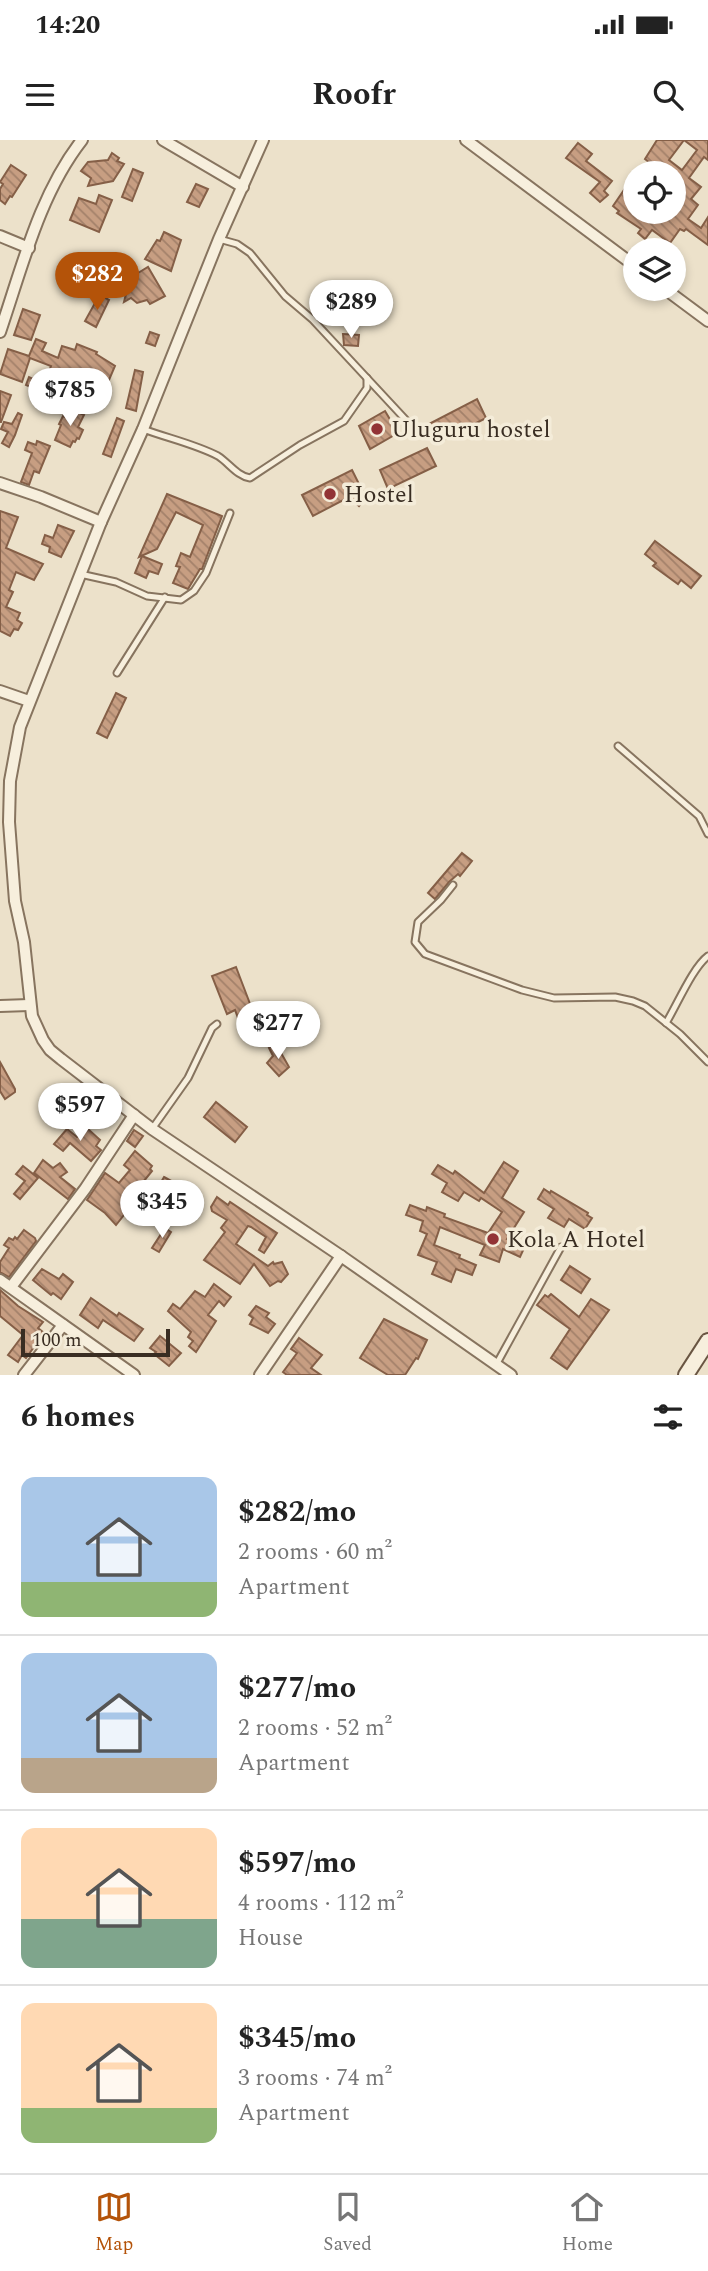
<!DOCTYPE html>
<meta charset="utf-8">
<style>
:root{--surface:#fff;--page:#f6f6f6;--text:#222;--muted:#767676;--line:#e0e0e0;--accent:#b45309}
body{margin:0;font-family:Spectral,serif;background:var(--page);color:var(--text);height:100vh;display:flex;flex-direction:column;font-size:26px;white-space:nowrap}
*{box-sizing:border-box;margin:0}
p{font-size:23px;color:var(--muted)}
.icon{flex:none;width:38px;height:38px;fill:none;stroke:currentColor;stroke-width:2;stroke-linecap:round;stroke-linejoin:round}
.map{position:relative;height:1235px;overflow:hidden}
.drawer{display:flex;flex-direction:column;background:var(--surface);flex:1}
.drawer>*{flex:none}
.fabs{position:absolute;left:623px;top:21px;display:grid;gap:14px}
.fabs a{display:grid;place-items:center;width:63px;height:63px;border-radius:50%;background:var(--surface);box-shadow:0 4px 10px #0003;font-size:35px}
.scale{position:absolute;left:21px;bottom:18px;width:149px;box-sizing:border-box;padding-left:7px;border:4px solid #392d22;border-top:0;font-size:19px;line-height:24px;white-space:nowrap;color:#392d22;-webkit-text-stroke:5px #f4ecd9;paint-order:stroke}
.price{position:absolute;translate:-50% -60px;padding:0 16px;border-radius:24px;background:#fff;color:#222;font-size:23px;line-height:46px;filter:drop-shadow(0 2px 4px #0008)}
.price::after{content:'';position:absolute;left:50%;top:42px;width:21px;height:16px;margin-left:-10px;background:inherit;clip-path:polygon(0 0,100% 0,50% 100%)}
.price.selected{background:var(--accent);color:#fff}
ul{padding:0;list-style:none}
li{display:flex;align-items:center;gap:21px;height:175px;padding:0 21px}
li+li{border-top:2px solid var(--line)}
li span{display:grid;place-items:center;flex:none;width:196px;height:140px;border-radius:14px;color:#555}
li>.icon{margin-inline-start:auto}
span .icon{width:84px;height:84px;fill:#fffc;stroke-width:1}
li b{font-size:30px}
h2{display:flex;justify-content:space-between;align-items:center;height:84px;padding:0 21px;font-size:30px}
.status{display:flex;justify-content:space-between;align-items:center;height:49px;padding:0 35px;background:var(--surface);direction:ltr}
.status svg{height:19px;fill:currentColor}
header{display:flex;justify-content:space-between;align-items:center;height:91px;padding:0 21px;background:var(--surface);font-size:32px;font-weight:700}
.tab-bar{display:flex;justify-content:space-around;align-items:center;height:98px;border-top:2px solid var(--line);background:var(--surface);font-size:19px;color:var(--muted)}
.tab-bar a{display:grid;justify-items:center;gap:4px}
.tab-bar .selected{color:var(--accent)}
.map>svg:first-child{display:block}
.building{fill:url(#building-back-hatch);stroke:#855f47;stroke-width:2}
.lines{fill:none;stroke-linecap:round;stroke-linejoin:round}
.lane-casing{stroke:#87745f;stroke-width:9}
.street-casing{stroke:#87745f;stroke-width:14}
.secondary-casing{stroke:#695542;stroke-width:18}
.lane{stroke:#f7efdd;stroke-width:5}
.street{stroke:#f7efdd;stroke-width:10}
.secondary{stroke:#f7efdd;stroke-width:14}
.poi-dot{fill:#923335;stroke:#f4ecd9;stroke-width:2.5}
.labels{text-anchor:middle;stroke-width:7;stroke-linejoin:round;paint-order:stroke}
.poi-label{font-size:24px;fill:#392d22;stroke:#f4ecd9;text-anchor:start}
</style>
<div class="status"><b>14:20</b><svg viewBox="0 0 49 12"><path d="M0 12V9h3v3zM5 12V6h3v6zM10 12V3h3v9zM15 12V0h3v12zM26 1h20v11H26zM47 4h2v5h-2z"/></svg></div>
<header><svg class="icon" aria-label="menu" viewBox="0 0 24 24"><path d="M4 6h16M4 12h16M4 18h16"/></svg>Roofr<svg class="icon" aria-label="search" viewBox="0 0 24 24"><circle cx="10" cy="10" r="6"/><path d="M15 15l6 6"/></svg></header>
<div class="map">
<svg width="708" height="1235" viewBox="0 0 708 1235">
<defs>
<pattern id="building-back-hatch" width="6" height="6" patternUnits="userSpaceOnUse" patternTransform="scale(1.75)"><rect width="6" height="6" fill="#c79e82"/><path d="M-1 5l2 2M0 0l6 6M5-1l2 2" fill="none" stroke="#a3816a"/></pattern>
</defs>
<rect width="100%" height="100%" fill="#ece1ca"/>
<g class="building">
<path d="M657,0H684L669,20L682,30L697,10L684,0H708V20L704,17L689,38L701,47L691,59L698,65L688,79L701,88L708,77V105L686,89L684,91L680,89L670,103L652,90L645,99L638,93L641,89L617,73L619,71L613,66L624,50L635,58V72H658L663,76L666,72H674V33L662,32L645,19Z"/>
<path d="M578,3L592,14L586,21L612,41L604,51L608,55L600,62L590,53L600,42L566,18Z"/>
<path d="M112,13L119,18L117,21L124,24L113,41L88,46L91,38L81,31L88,22L108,20Z"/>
<path d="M11,25L26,35L12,57L10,56L5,64L0,60V49L3,44L0,42Z"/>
<path d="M133,29L143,33L132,61L122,57Z"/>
<path d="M196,44L208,49L199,67L187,62Z"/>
<path d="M99,55L112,60L99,92L70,80L79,58L96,64Z"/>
<path d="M164,92L181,100L171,131L145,119L157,100L160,101Z"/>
<path d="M116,127L138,133L148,127L165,156L150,164L147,160L137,163L131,158L124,162L127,150L111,144Z"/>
<path d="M102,156L109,160L96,187L85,181L95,163L97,164Z"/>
<path d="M23,169L40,175L31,200L14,195Z"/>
<path d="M150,192L159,195L155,206L146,203Z"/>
<path d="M343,194L359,195L358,206L344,205Z"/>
<path d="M36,199L46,203L42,211L58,218L62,206L75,210L77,204L97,212L96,214L115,226L109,240L95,234L86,259L72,253L70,257L50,249L49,252L43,250L42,252L26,245L29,237L44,244L51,226L30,218L22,242L0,234L8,209L29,216Z"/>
<path d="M135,230L143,232L136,271L126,268Z"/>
<path d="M0,251L11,255L1,282H0Z"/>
<path d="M477,259L486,278L438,303L429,284Z"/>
<path d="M70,268L84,275L78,287L83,290L79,299L77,298L75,302L73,301L70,307L55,300L61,285L59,284L63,276L65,277Z"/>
<path d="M385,271L398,293L370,309L359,286Z"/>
<path d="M18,273L22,275L15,295L9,307L2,303L8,292L1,289L4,282L12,284Z"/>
<path d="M117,278L124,281L111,317L103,314Z"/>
<path d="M37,301L50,306L39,333L34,331L29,345L21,342L32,313L25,310L28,302L36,305Z"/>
<path d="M427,308L436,326L388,349L380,330Z"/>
<path d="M352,330L366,358L359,366L349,357L313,376L302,355Z"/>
<path d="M167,354L222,376L202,429H200L188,449L173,443L180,427L176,426L181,413L190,417L203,385L176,372L157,409L139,417Z"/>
<path d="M0,371L18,377L6,408L43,424L34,440L16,432L9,450L13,452L6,467L20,473L17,480L22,483L18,490L14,489L10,496L0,491Z"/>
<path d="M58,385L74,391L61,417L49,412L50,407L42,404L45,395L53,398Z"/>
<path d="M655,401L701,436L691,448L681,440L678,444L653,426L656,423L645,414Z"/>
<path d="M142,416L162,424L158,434L149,431L146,438L135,433Z"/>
<path d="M116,553L126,558L107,598L97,593Z"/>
<path d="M462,713L472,721L460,736L458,734L449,742L435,759L428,753Z"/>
<path d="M236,827L252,869L257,867L267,893L253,898L249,888L243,891L235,870L227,874L212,836Z"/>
<path d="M276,904L289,927L279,936L267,923L273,916L269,908Z"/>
<path d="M0,922L15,949V952L5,959L0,951Z"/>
<path d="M216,962L247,987L235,1002L204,977Z"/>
<path d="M67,989L77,997L88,989L100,1000L96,1006L101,1010L91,1021L70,1003L63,1011L54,1004Z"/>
<path d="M134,990L143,996L135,1007L127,1001Z"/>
<path d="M135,1011L152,1026L150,1029L152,1031L135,1052L139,1056L116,1085L105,1073L87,1060L105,1033L119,1043L130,1030L124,1025Z"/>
<path d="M43,1020L53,1028L60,1023L67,1032L60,1037L75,1049L68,1059L34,1033Z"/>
<path d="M504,1022L518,1031L502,1058L524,1072L507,1099L525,1106L520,1117L503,1109L499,1122L480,1115L485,1105L440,1087L434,1105L460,1115L459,1118L476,1125L472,1135L456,1129L451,1142L432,1134L437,1122L418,1115L427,1094L420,1091L423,1081L406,1075L410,1065L426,1071L427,1067L445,1074L444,1077L488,1093L502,1072L481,1058L479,1061L464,1052L458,1061L442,1052L447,1043L432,1034L438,1025L453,1034L455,1031L484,1053Z"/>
<path d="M23,1026L38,1038L20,1059L14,1054L25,1041L16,1034Z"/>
<path d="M164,1037L188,1050L178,1066L156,1051Z"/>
<path d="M544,1049L550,1053L551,1051L588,1073L587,1075L592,1078L585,1089L569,1079L564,1087L548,1078L554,1069L538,1059Z"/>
<path d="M217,1057L228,1065L230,1062L277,1093L264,1113L259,1110L266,1097L251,1087L248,1086L236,1104L268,1126L273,1122L274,1124L282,1122L288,1134L281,1142L278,1141L270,1146L254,1124L240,1144L204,1120L225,1092L221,1088L227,1080L212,1071L211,1067Z"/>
<path d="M165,1088L171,1092L159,1112L152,1108Z"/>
<path d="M24,1090L35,1098L36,1101L9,1137L0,1132V1122L9,1108L4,1105L9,1098L13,1100L15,1097L17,1099Z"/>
<path d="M570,1126L590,1139L581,1153L561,1140Z"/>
<path d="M42,1129L59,1139L63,1134L73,1142L61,1159L53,1153L51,1155L33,1140Z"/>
<path d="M214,1144L231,1157L224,1166L219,1161L208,1175L216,1181L196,1212L189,1206L193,1201L188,1197L191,1192L168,1171L173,1164L180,1169L195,1151L205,1157Z"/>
<path d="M0,1150L18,1166L43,1182L38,1188L44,1193L26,1218L22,1215L18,1222L8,1215L23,1195L0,1176Z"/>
<path d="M551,1154L579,1177L591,1159L609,1170L567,1229L551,1218L570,1189L537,1165L545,1155L548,1157Z"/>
<path d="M91,1158L117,1176L119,1173L143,1189L134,1201L103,1180L98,1188L80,1175Z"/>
<path d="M256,1166L269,1173L266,1177L275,1184L268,1193L250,1184L253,1178L249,1175Z"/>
<path d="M384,1179L427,1200L418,1219L416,1218L405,1235H388L360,1218Z"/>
<path d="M160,1196L181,1213L169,1226L154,1214L156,1212L150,1208Z"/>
<path d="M299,1198L322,1215L311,1228L321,1235H287L283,1232L297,1213L291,1209Z"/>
</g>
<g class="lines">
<g class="lane-casing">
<g id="lane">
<path d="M219,99L237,104L250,113L285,156L312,179L418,293"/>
<path d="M143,289C167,298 195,304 218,316C229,323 237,336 250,338L300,305L344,281L367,248V238"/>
<path d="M80,434L116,442L147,456L181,460L194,451L206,433L230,373"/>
<path d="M117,533L165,457"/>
<path d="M618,606L699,676L708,694"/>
<path d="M453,745L441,760L418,782L415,802L425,814L522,850L554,858L615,857L633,861L645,866L680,894L708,922"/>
<path d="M666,883C677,865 693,827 708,816"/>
<path d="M152,989L188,938L212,888L217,884"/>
<path d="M496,1225L561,1107"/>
</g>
</g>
<g class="street-casing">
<g id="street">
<path d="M163,0L243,47"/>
<path d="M263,0L219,99L143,289L101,382L20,587L10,641L9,682L15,761L24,802L32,876L43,900L50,910L61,919L152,989L341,1116L511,1235"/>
<path d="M466,0L635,126"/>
<path d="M0,96L29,108"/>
<path d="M665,149L708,181"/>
<path d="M0,192C22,128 39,55 82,0"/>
<path d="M0,343L41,357L101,382"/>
<path d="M0,551L29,561"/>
<path d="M0,866L29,865"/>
<path d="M0,1140L134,1235"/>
<path d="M11,1147L85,1049L134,975"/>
<path d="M24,1235L63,1185"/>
<path d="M260,1235L341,1116"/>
</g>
</g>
<g class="secondary-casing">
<path id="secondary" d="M686,1235L708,1201"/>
</g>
<use href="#lane" class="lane"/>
<use href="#street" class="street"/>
<use href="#secondary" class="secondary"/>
</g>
<g class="poi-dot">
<circle cx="377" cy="289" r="7"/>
<circle cx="330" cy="354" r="7"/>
<circle cx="493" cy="1099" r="7"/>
</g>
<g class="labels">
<g class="poi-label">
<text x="391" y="297">Uluguru hostel</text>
<text x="344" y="362">Hostel</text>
<text x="507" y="1107">Kola A Hotel</text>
</g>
</g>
</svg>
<div class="fabs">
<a><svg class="icon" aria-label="locate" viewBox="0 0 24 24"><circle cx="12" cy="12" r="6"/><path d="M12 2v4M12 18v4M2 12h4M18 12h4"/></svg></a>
<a><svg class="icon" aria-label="layers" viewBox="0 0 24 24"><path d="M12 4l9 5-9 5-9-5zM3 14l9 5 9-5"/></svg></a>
</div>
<div class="scale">100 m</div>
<b class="price selected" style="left:97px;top:172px">$282</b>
<b class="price" style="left:351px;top:200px">$289</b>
<b class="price" style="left:70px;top:288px">$785</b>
<b class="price" style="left:278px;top:921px">$277</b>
<b class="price" style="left:80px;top:1003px">$597</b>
<b class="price" style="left:162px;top:1100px">$345</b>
</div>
<section class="drawer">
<h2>6 homes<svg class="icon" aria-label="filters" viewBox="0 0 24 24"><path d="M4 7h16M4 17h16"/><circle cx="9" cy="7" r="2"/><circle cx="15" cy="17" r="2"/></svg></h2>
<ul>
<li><span style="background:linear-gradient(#a9c7e8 75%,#8fb573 0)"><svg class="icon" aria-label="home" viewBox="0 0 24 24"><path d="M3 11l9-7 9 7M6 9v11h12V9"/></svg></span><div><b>$282/mo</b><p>2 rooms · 60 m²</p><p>Apartment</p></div></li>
<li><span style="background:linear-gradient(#a9c7e8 75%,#b9a48a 0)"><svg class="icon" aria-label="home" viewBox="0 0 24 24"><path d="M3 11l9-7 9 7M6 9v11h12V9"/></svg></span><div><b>$277/mo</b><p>2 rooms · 52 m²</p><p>Apartment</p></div></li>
<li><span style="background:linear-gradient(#ffd9b3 65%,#7fa58c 0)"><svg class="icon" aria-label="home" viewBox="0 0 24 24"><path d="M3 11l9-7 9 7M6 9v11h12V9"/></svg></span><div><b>$597/mo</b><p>4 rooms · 112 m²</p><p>House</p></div></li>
<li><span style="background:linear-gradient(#ffd9b3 75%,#8fb573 0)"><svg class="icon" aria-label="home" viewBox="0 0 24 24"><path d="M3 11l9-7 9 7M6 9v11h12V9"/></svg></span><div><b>$345/mo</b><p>3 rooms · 74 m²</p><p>Apartment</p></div></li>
</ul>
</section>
<nav class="tab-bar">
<a class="selected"><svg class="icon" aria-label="map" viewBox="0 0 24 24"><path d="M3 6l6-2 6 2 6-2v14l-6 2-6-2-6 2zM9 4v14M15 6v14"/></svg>Map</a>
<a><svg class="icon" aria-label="saved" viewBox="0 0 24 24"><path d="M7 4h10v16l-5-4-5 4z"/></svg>Saved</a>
<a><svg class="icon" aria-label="home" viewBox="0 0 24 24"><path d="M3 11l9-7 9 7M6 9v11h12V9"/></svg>Home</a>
</nav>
